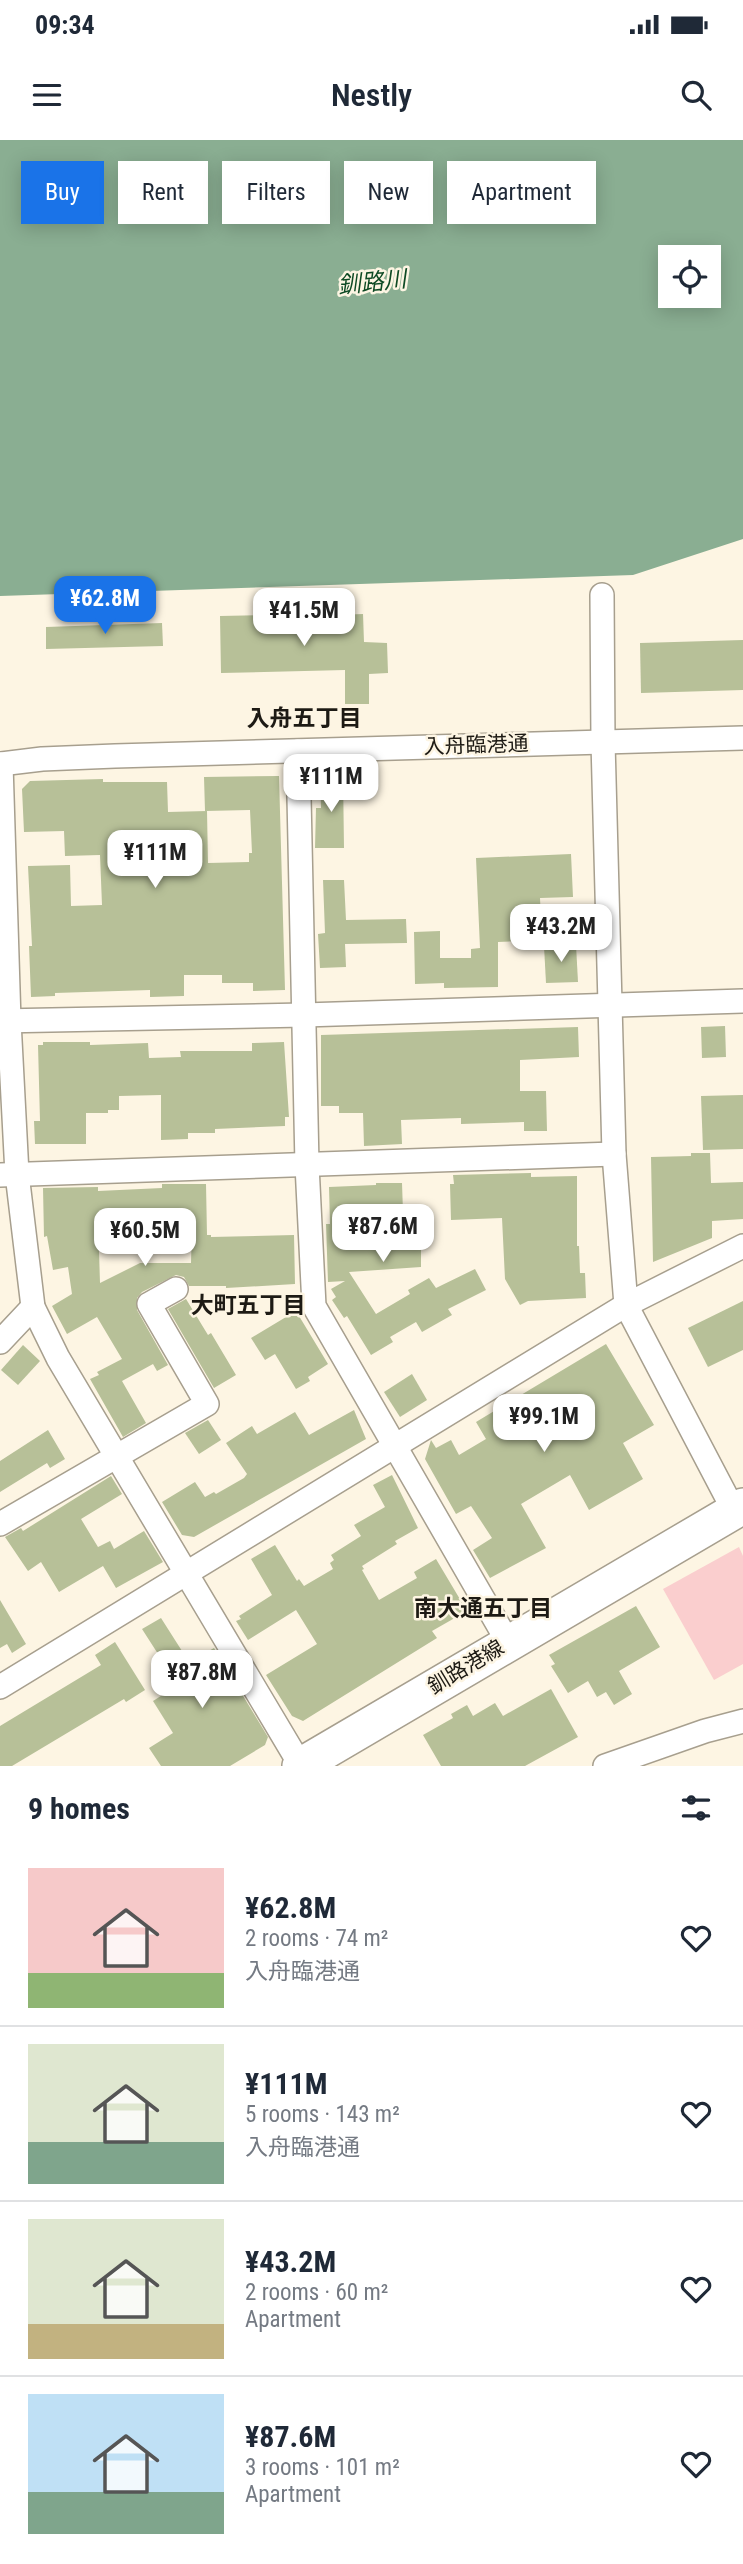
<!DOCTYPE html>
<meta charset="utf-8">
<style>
:root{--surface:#fff;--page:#f6f6f7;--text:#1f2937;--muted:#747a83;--line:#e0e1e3;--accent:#1a73e8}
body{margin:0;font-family:"Roboto Condensed","Noto Sans JP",sans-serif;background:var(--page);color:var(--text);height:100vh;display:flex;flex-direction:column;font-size:26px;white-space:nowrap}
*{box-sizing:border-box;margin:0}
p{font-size:23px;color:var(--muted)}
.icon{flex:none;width:38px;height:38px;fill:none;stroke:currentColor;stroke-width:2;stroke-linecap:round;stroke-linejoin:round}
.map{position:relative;height:1626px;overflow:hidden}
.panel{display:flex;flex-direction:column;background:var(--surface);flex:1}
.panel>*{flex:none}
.hud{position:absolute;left:21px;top:21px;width:702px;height:63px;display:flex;gap:14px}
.controls{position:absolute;left:658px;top:105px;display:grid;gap:14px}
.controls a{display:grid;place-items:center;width:63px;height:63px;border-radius:0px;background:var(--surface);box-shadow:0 4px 18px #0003;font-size:35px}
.price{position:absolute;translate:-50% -60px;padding:0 16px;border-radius:14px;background:#fff;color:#222;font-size:23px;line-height:46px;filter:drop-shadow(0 2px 4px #0008)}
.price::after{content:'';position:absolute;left:50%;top:42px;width:21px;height:16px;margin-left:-10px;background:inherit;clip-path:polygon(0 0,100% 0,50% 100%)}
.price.on{background:var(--accent);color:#fff}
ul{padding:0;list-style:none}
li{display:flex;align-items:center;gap:21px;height:175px;padding:0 28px}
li+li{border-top:2px solid var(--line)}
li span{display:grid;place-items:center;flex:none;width:196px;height:140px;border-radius:0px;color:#555}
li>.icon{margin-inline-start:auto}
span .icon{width:84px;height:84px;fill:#fffc;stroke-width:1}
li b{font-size:30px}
h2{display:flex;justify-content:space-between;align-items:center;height:84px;padding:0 28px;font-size:30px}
.pill{padding:0 24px;border-radius:0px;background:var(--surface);box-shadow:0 4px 18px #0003;font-size:24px;line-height:63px}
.pill.on{background:var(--accent);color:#fff}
.status{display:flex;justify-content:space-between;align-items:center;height:49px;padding:0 35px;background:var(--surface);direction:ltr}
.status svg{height:19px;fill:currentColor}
header{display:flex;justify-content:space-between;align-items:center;height:91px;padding:0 28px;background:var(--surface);font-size:32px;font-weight:600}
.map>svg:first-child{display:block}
.green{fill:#facece}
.water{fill:#8aae92;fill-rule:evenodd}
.building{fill:#b7c098;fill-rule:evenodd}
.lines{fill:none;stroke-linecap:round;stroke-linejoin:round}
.street-casing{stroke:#a79f8e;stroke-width:26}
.primary-casing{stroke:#a79f8e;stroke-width:38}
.street{stroke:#fff;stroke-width:23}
.primary{stroke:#fff;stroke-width:35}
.labels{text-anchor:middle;stroke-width:5;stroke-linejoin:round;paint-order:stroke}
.street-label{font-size:21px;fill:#1d1a14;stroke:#fdf5e3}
.water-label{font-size:23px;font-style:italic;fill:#0e4a24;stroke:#fdf5e3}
.neighbourhood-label{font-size:23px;font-weight:bold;fill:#1d1a14;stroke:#fdf5e3}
</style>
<div class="status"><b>09:34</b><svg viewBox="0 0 49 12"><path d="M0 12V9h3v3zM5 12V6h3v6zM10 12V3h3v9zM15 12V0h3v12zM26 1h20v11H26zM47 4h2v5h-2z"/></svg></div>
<header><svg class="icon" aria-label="menu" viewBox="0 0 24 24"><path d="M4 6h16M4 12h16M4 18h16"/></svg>Nestly<svg class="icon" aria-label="search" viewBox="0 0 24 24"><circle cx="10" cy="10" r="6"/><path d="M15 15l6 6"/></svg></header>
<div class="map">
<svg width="743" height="1626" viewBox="0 0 743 1626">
<rect width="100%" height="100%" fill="#fdf5e3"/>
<path class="green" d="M739,1407L743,1416V1524L714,1540L663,1449Z"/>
<path class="water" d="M0,0H743V399L633,435L0,456ZM670,117H709V156H670Z"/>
<g class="building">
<path d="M335,474V475L363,474L364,502L387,503L388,533L369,534V564H345V530L221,533L220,476Z"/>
<path d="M162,483L163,506L46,509V487Z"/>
<path d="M743,500V550L641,553L640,503Z"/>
<path d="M320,635H343L344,708H315L316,668H321Z"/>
<path d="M279,636L285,850L253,851V843H222V835H184V856L150,857V850L55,853V856L31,857L29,806H32L28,726L70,725L71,766L102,765L100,715L65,716L64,691L24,692L22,649L30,641L103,639V642H167L168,672L207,671L208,723L249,722V713H252L250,670L205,671L204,637Z"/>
<path d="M571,714L573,757L540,758L542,800L498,802V847L444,848V843L415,844L414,792L440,791V818H471V809L480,808L476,718Z"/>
<path d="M323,740H344L346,780L406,779L407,803L345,804L346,827L320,828L318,794L325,793Z"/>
<path d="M576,805L578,842L546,843L544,806Z"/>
<path d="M725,886L726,917L702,918L701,887Z"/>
<path d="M578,887L579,917L520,920V951H546L547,991H524V982L461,984V978L401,980L402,1004L364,1006L363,973H339V966H321V895Z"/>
<path d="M43,902H90V905L148,903L149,918L181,917L180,911H252V903L284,902L289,977H285V986L215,989V993H188V999L161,1000V955L119,956V970H108V973H86V1004H35L34,981H40L38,905H43Z"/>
<path d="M743,955V1009L703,1010L701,956Z"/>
<path d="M691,1013H710L711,1043L743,1042V1079L712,1081V1098L653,1122L651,1017L691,1016Z"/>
<path d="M531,1033V1037L577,1036V1106H579L580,1133H585L586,1158L528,1161L520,1165L505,1139L502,1078L451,1080L450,1044H454L453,1035Z"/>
<path d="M376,1043H402L404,1101H421V1127L349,1132L376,1174L410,1154L408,1150L429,1138L436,1148L475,1129L486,1150L448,1169L452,1175L422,1192L416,1182L390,1197L393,1202L371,1215L347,1176L344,1178L332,1160L336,1157L331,1149L345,1141L328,1142L326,1084H330L329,1047L376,1045Z"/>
<path d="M162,1044H206L207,1095H211V1097L294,1095L295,1144L226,1148V1146H189L184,1137L176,1135L142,1152L137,1158V1170L168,1225L157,1231L153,1224L122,1241L146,1283L123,1297L90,1239L99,1235L97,1232L122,1219L97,1177L67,1194L52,1166L72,1154L68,1127L53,1130L47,1096L44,1097L43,1048L98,1047V1051L162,1048ZM136,1077V1085L159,1084V1081L190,1080V1085H192L191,1123H140L100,1143L98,1079Z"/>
<path d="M186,1159L208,1195L211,1193L236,1235L214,1248L168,1169Z"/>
<path d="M743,1161V1210L708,1227L688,1188Z"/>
<path d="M296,1171L328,1224L308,1237L310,1241L296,1249L275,1214L265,1220L251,1198Z"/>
<path d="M606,1204L654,1285L623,1303L643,1339L589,1370L570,1335L521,1364L546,1408L490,1438L473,1410L492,1398L471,1366L456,1374L425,1319L431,1300L436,1308L451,1300L459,1315L486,1299L476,1282Z"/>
<path d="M23,1205L40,1221L18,1245L1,1230Z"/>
<path d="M412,1234L427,1260L400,1277L384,1252Z"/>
<path d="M354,1270L366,1299L194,1397L182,1395L162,1362L195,1342L205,1357L214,1352L216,1354L244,1338L247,1334L226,1303L252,1286L257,1294L295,1272L309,1295Z"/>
<path d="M208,1280L221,1300L199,1314L185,1293Z"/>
<path d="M48,1290L65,1319L50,1328L47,1323L0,1352V1321Z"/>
<path d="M392,1335L418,1388L395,1401L397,1404L362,1426L364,1429L362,1430L379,1460L417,1438L414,1432L436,1419L467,1471L432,1491L437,1498L303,1581L292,1576L266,1535L317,1504L296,1470L248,1500L236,1481L241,1479L239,1476L272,1455L251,1419L275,1405L297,1441L299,1439L304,1446L333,1429L330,1423L334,1420L331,1415L361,1396L354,1385L385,1367L373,1345Z"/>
<path d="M111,1336L122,1354L81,1379L98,1407L110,1401L114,1409L144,1391L163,1422L116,1448L103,1426L59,1452L41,1422L28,1431L5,1397L21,1388L23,1391Z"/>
<path d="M0,1460L26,1504L12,1513L7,1504L0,1508Z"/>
<path d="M636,1466L660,1507L619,1531L632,1554L614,1565L606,1552L597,1557L588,1541L568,1553L551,1526L555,1524L549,1515Z"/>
<path d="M161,1478L189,1522L214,1508L268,1597L265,1605L230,1626H161L149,1608L173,1593L153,1561L178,1545L142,1489Z"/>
<path d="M115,1502L145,1550L126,1562L124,1559L12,1626H0V1586L101,1525L95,1515Z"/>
<path d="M551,1549L578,1597L525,1626H441L423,1595L453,1578L451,1574L467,1565L473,1576L495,1563L503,1576Z"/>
</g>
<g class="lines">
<g class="street-casing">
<g id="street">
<path d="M602,455L603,602L614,1014L626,1165L734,1371"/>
<path d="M298,611L307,1025L314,1166L508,1502"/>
<path d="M0,624L42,619L115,616L743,598"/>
<path d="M1,624L9,881L17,1034L33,1167L58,1218L301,1626"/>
<path d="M0,881L304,875L743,861"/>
<path d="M0,1035L614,1014"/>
<path d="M0,1202L33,1167"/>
<path d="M0,1384L207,1264L149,1164L176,1149"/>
<path d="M0,1547L626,1165L743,1106"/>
<path d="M605,1626L705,1591L743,1581"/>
</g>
</g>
<g class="primary-casing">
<path id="primary" d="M300,1626L743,1366"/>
</g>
<use href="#street" class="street"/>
<use href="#primary" class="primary"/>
</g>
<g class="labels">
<g class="street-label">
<text transform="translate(476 605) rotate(-2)" y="7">入舟臨港通</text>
<text transform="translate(466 1527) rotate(-31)" y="7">釧路港線</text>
</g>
<g class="water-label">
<text transform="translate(372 142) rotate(-6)" y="8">釧路川</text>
</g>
<g class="neighbourhood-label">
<text x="304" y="586">入舟五丁目</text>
<text x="248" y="1173">大町五丁目</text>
<text x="483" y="1476">南大通五丁目</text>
</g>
</g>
</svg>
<div class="controls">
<a><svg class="icon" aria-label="locate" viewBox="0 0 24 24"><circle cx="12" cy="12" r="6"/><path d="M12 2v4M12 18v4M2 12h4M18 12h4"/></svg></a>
</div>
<b class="price on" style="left:105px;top:496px">¥62.8M</b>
<b class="price" style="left:304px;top:508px">¥41.5M</b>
<b class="price" style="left:331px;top:674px">¥111M</b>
<b class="price" style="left:155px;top:750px">¥111M</b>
<b class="price" style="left:561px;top:824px">¥43.2M</b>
<b class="price" style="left:383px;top:1124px">¥87.6M</b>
<b class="price" style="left:145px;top:1128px">¥60.5M</b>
<b class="price" style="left:544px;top:1314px">¥99.1M</b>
<b class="price" style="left:202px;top:1570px">¥87.8M</b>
<div class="hud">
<a class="pill on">Buy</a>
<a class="pill">Rent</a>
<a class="pill">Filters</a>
<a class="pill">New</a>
<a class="pill">Apartment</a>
</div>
</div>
<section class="panel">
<h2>9 homes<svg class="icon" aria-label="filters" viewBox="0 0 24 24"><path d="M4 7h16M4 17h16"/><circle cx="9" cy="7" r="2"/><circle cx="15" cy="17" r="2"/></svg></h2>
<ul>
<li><span style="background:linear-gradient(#f6c9c9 75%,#8fb573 0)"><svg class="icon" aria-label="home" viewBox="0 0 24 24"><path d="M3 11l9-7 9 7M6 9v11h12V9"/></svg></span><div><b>¥62.8M</b><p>2 rooms · 74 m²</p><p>入舟臨港通</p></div><svg class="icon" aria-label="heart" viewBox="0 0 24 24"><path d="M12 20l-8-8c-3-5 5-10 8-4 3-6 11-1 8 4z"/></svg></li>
<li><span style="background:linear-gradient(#dfe7d0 70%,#7fa58c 0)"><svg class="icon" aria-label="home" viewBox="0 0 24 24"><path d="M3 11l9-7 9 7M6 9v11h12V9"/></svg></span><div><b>¥111M</b><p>5 rooms · 143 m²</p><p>入舟臨港通</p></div><svg class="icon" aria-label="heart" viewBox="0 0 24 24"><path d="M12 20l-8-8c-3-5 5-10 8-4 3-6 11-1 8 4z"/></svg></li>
<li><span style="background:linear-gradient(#dfe7d0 75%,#c2b280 0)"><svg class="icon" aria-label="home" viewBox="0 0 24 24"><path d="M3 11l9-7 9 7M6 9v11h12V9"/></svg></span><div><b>¥43.2M</b><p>2 rooms · 60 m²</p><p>Apartment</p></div><svg class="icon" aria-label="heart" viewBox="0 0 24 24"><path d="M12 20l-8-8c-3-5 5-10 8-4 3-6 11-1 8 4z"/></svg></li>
<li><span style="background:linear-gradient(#bfe0f5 70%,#7fa58c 0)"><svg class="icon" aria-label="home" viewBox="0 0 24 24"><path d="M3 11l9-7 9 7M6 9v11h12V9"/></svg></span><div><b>¥87.6M</b><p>3 rooms · 101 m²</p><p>Apartment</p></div><svg class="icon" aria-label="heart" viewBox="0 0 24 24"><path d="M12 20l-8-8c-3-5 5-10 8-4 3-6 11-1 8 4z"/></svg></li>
</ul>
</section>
